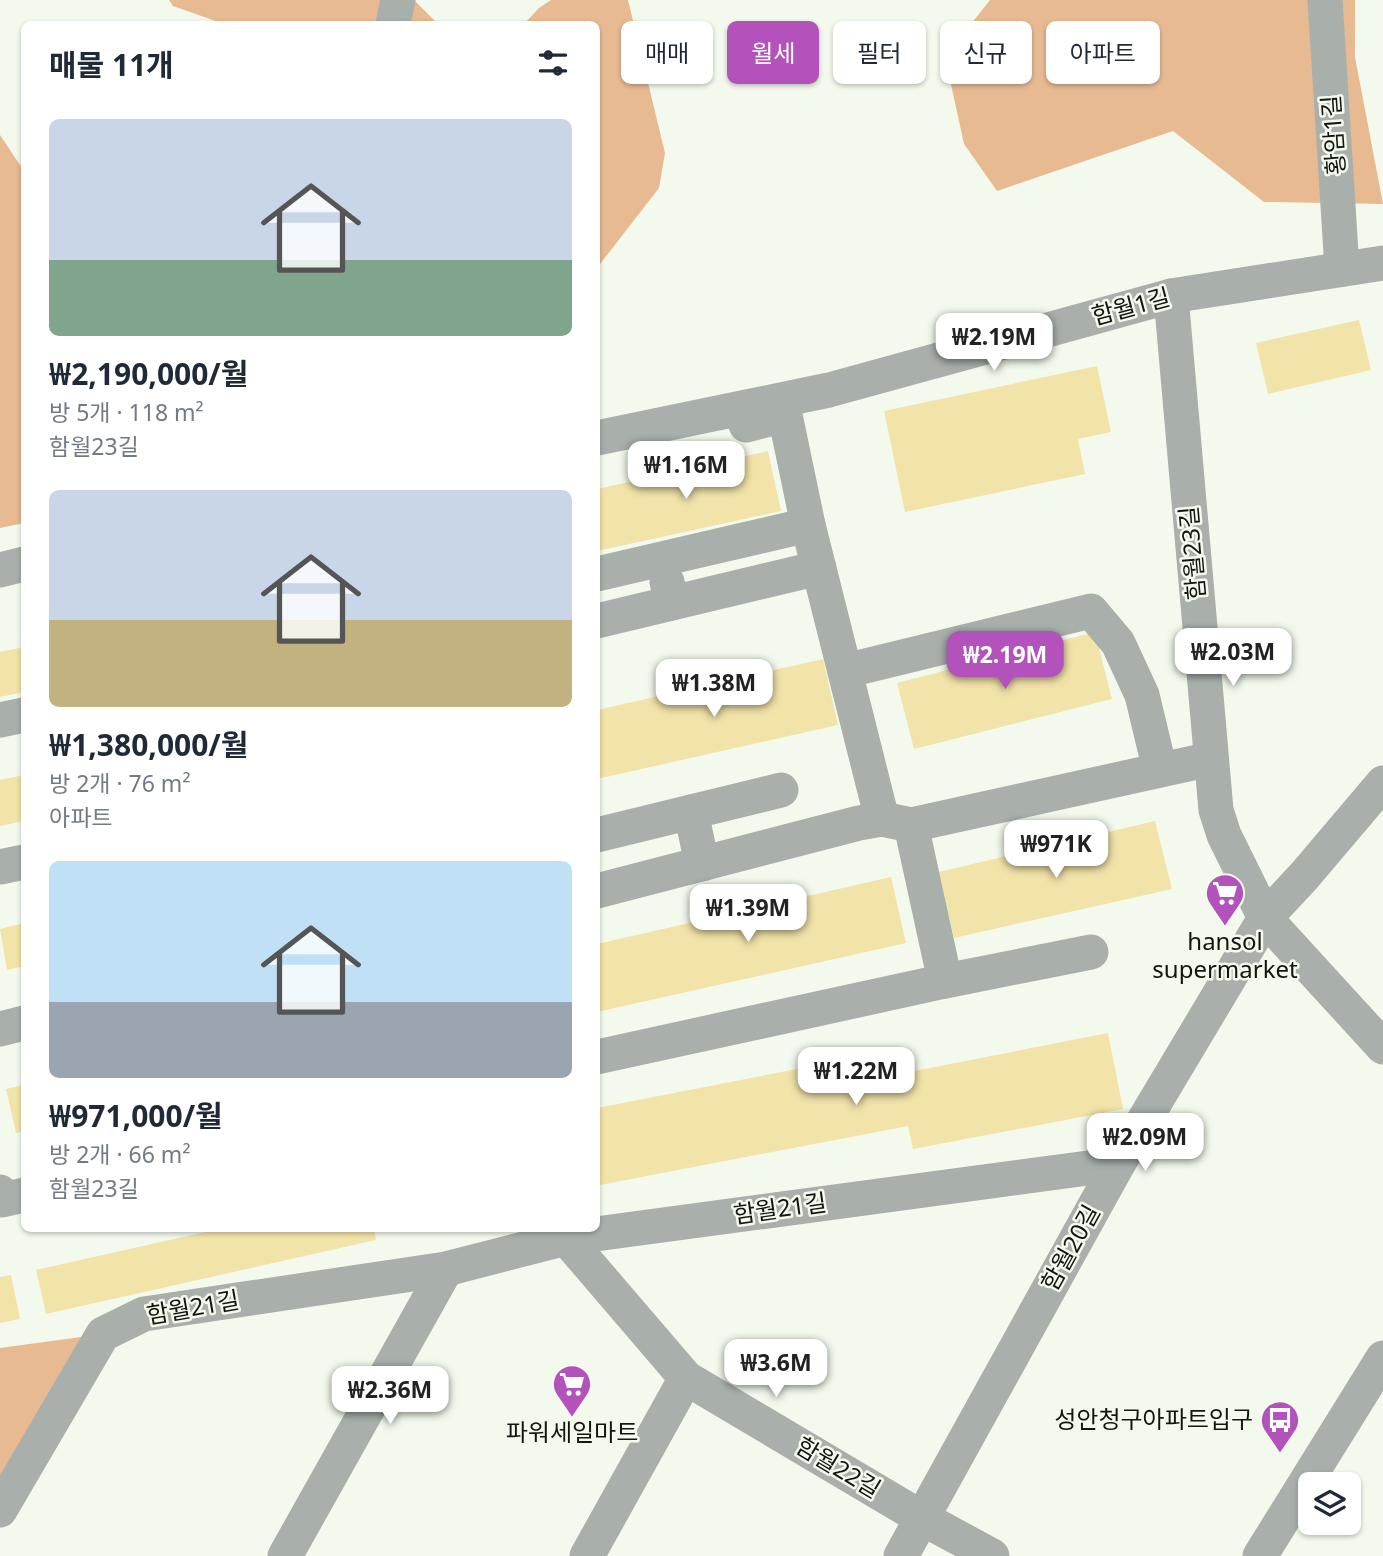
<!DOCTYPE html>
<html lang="ko">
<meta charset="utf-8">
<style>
:root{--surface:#fff;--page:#f2f2f3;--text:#1f2937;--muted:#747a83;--accent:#b352bb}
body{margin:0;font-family:"Noto Sans","Noto Sans KR",sans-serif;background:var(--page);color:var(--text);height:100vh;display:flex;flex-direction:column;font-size:26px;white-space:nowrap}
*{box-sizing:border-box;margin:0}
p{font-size:23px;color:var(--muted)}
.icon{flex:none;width:38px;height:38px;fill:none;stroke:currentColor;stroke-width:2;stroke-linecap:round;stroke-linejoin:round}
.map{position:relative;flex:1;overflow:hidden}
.details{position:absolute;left:21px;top:21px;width:579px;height:1211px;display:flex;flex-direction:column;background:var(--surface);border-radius:10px;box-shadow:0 2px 5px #0004}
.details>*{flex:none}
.banner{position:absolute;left:621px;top:21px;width:656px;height:63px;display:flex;gap:14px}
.tools{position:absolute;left:1298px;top:1472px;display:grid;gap:14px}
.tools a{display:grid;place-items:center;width:63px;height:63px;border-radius:10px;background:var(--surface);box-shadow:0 2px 5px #0004;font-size:35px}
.price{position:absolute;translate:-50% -60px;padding:0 16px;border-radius:14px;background:#fff;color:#222;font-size:23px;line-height:46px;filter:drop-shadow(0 2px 4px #0008)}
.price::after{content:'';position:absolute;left:50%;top:42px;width:21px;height:16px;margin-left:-10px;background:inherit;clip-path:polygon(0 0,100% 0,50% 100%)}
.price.on{background:var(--accent);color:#fff}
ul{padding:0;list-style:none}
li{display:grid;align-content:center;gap:14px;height:371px;padding:0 28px}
li span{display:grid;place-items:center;height:217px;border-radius:10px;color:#555}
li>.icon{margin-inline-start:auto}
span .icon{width:126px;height:126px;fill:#fffc;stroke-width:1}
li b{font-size:30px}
h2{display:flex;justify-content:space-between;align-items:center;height:84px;padding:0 28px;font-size:30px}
.pill{padding:0 24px;border-radius:10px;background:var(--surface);box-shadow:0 2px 5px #0004;font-size:24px;line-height:63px}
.pill.on{background:var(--accent);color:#fff}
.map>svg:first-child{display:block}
.green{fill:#e7ba92}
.building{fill:#f2e3a9}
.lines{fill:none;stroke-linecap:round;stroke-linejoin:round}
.minor{stroke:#a9b0ac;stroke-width:35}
.labels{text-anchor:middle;stroke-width:5;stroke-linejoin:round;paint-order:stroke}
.street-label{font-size:24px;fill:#121510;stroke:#f3faed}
.poi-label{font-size:24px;fill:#121510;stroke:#f3faed}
</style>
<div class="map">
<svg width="1383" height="1556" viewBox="0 0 1383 1556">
<rect width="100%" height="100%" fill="#f3faed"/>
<g class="green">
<path d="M169,0H414L438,24H224L173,6Z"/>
<path d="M551,0H628L665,153L659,188L597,268V24H524L539,8Z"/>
<path d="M990,0H1355V57L1383,204L1264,202L1173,131L997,191L964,144L945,57Z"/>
<path d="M0,135L24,171V523L0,528Z"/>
<path d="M103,1334L0,1510V1348Z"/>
</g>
<g class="building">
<path d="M1359,320L1371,370L1268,394L1256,343Z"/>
<path d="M1097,366L1111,432L1078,439L1085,474L905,512L884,411Z"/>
<path d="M768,451L781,511L597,551V489Z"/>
<path d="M1095,632L1112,699L914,749L897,683Z"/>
<path d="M24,647V692L0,697V652Z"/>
<path d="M823,659L838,725L597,779V710Z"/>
<path d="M24,775V821L0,826V780Z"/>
<path d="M1155,821L1172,889L954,938L939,872Z"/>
<path d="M891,877L906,943L597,1012V944Z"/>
<path d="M24,923V966L7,970L0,929Z"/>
<path d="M1108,1033L1123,1109L913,1149L908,1126L600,1185L597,1170V1108L894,1050L899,1074Z"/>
<path d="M24,1085V1131L16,1133L6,1089Z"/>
<path d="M223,1228H374L376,1240L46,1314L36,1270Z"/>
<path d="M11,1275L20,1319L0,1323V1277Z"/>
</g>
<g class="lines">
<g class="minor">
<path d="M1325,0L1342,269"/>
<path d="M393,24L398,0"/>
<path d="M1171,296L1216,810L1224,835L1265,918L1383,1047"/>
<path d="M746,425L785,415L808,525L882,819"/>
<path d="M597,438L829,390L1171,296L1383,263"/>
<path d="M0,570L24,564"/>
<path d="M597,574L808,525"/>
<path d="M672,603L819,568"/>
<path d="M597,621L672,603L667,582"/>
<path d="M845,671L1091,611L1118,643L1142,695L1160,770"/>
<path d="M0,720L24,715"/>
<path d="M691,812L781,790"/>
<path d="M911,825L945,981L1091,952"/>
<path d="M597,835L691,812L702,864"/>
<path d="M0,867L24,862"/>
<path d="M597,891L859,823L882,819L911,825L1211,759"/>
<path d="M0,1029L24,1023"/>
<path d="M597,1057L945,981"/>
<path d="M0,1192L2,1200L24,1195"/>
<path d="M562,1228L566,1238L686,1378L922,1518L992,1556"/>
<path d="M0,1510L103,1334L144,1314L446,1269L566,1238L1118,1164"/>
<path d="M285,1556L446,1269"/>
<path d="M587,1556L686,1378"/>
<path d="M901,1556L1118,1164L1265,918L1305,875L1383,783"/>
<path d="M1260,1556L1383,1358"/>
</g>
</g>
<defs>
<g id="supermarket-pin" transform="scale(2.0125)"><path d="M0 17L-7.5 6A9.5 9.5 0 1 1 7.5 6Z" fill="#b352bb" stroke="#f3faed"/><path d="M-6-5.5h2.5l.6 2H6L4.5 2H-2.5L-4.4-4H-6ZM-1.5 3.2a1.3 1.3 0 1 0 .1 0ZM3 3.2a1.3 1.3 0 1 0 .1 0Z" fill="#fff"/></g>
<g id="bus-pin" transform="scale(2.0125)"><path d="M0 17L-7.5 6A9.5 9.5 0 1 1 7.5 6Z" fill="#b352bb" stroke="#f3faed"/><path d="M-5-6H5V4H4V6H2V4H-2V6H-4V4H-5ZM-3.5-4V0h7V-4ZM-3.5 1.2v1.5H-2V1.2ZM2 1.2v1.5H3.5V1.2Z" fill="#fff"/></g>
</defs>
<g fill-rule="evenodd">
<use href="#supermarket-pin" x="1225" y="893"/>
<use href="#supermarket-pin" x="572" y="1384"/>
<use href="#bus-pin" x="1280" y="1420"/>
</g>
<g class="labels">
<g class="street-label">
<text transform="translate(1334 135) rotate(-94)" y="8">황암1길</text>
<text transform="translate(1131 307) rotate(-15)" y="8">함월1길</text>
<text transform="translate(1193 553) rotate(-95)" y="8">함월23길</text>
<text transform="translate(780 1209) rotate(-8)" y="8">함월21길</text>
<text transform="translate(1071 1248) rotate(-61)" y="8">함월20길</text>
<text transform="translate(193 1308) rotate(-10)" y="8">함월21길</text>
<text transform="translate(838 1468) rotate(31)" y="8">함월22길</text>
</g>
<g class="poi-label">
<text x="1225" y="950">hansol<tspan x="1225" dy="28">supermarket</tspan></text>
<text x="1253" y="1428" text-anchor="end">성안청구아파트입구</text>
<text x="572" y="1441">파워세일마트</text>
</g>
</g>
</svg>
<div class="tools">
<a><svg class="icon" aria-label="layers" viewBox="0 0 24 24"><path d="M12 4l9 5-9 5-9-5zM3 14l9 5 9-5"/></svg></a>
</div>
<b class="price" style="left:994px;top:373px">₩2.19M</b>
<b class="price" style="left:686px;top:501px">₩1.16M</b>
<b class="price" style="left:1233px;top:688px">₩2.03M</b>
<b class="price on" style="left:1005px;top:691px">₩2.19M</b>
<b class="price" style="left:714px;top:719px">₩1.38M</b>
<b class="price" style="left:1056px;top:880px">₩971K</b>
<b class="price" style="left:748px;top:944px">₩1.39M</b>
<b class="price" style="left:856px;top:1107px">₩1.22M</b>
<b class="price" style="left:1145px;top:1173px">₩2.09M</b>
<b class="price" style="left:776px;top:1399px">₩3.6M</b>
<b class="price" style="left:390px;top:1426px">₩2.36M</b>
<div class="banner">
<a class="pill">매매</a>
<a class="pill on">월세</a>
<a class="pill">필터</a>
<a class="pill">신규</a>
<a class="pill">아파트</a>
</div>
<section class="details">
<h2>매물 11개<svg class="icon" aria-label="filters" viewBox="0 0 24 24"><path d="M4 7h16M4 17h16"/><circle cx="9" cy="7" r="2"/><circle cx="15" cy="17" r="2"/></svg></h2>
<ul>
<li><span style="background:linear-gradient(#c9d6e8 65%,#7fa58c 0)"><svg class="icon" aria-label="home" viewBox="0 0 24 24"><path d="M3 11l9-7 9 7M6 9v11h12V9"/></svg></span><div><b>₩2,190,000/월</b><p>방 5개 · 118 m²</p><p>함월23길</p></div></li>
<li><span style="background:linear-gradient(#c9d6e8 60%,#c2b280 0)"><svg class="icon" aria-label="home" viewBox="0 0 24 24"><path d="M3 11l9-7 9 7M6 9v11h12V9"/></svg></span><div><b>₩1,380,000/월</b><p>방 2개 · 76 m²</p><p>아파트</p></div></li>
<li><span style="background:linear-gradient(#bfe0f5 65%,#9aa5b1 0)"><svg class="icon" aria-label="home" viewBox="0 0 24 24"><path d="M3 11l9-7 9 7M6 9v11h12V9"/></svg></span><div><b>₩971,000/월</b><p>방 2개 · 66 m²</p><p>함월23길</p></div></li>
</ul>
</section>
</div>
